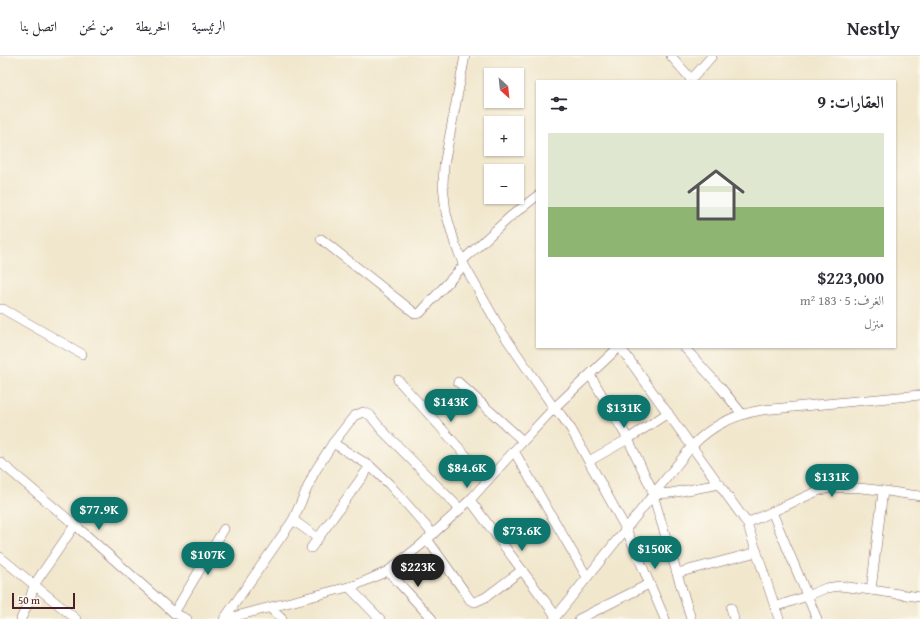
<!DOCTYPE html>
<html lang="ar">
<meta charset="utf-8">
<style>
:root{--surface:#fff;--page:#f7f7f7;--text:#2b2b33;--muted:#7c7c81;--line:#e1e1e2;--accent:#0f766e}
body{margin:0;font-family:"Gentium Book Plus",Amiri,serif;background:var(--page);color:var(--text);direction:rtl;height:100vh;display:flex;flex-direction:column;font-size:15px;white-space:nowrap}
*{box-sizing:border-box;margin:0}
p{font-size:13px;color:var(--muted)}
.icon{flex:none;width:22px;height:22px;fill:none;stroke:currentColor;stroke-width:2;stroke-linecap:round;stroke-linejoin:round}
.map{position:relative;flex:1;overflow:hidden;direction:ltr}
.panel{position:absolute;left:536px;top:24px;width:360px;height:268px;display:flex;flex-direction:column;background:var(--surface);border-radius:0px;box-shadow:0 1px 3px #0004;direction:rtl}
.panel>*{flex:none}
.needle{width:26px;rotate:153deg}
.controls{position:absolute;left:484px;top:12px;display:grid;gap:8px}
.controls a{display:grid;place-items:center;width:40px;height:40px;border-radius:0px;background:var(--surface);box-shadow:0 1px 3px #0004;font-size:20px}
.scale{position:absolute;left:12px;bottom:10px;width:63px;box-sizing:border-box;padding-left:4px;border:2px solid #4a1f2b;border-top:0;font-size:11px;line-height:14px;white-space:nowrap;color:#4a1f2b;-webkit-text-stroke:3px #fbf7ec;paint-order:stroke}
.price{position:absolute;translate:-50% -34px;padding:0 9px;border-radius:14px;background:var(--accent);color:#fff;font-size:13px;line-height:26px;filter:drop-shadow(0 1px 2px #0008)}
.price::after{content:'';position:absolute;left:50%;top:24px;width:12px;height:9px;margin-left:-6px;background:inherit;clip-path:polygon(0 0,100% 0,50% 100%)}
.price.current{background:#222;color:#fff}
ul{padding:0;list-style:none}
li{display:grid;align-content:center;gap:8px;height:212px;padding:0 12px}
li+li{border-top:1px solid var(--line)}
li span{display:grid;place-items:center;height:124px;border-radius:0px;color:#555}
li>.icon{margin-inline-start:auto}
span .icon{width:72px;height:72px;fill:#fffc;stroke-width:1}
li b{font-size:17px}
h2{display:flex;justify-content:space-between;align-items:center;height:48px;padding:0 12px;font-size:17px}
header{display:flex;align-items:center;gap:24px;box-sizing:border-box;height:56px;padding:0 20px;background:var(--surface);border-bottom:1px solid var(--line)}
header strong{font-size:19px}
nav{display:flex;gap:22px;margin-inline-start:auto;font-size:14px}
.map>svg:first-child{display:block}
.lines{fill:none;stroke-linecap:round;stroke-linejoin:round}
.minor-casing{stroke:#846564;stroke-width:10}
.minor{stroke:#fff;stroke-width:9}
</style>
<header>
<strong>Nestly</strong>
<nav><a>الرئيسية</a><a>الخريطة</a><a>من نحن</a><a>اتصل بنا</a></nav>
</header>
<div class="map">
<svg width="920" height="563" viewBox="0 0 920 563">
<rect width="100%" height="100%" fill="#fbf7ec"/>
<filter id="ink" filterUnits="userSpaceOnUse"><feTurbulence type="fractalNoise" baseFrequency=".025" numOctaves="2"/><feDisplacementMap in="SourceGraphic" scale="8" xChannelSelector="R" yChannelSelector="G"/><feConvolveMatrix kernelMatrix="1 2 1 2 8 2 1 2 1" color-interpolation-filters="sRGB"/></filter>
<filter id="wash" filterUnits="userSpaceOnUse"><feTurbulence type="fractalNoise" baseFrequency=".012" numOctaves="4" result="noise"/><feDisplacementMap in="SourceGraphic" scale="16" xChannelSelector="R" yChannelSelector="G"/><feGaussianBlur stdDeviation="0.9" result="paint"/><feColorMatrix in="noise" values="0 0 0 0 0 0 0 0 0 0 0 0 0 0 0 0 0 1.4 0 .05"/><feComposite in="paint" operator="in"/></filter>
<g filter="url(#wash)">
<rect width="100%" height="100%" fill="#f1e7cd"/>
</g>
<g filter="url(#ink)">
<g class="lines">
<g class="minor-casing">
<g id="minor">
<path d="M465,0L444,109L443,129L446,157L455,188L464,209L502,276L554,352L619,291"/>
<path d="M671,0L691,23"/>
<path d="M690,25L712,0"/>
<path d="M321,183L416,258L420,257L464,209"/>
<path d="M462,205L511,160L537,140"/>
<path d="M0,253H3L82,298"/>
<path d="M620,291L747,467L779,563"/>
<path d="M684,291L721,332L742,358"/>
<path d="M590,319L628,383L654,438L671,437L720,428"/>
<path d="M398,324L488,424"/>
<path d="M458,326L523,385"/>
<path d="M333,387L370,410L389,428L433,478"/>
<path d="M514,395L587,521"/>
<path d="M589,405L628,383L668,357"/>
<path d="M0,406L75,469L174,557L187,563"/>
<path d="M653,439L691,563"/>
<path d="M470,444L556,560"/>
<path d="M772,456L817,563"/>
<path d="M293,464L318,482"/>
<path d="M747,467L820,434C851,427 888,436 920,440"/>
<path d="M427,483L464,535L470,544L475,546L486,541L522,514"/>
<path d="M311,492L370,410"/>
<path d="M0,501L76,563"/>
<path d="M388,515L432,563"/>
<path d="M677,517L757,496"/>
<path d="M349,531L380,563"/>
<path d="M871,534L920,541"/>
<path d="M775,551L807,540L826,532L840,530L871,534L883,435"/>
<path d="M270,552L282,563"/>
<path d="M731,552L734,563"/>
<path d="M174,557L224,473"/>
<path d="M21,563L30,543L34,529L75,469"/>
<path d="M224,563L293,464L314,417L333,387L354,360L363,356L370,359L381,373L460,453"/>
<path d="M225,563L356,529L388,515L421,489L470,444L514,395L554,352L561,359L571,373L626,473L665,563"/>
<path d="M554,563L692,390C712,369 734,359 762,354L920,339"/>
<path d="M579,563L649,528"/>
</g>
</g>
<use href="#minor" class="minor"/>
</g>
</g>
</svg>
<div class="controls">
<a><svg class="needle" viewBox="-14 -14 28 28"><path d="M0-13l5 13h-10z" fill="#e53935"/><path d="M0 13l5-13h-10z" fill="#7c7c81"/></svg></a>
<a>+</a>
<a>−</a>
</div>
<div class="scale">50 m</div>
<b class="price" style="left:451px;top:367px">$143K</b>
<b class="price" style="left:624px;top:373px">$131K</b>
<b class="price" style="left:467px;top:433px">$84.6K</b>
<b class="price" style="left:832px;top:442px">$131K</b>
<b class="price" style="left:99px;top:475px">$77.9K</b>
<b class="price" style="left:522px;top:496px">$73.6K</b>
<b class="price" style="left:655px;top:514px">$150K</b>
<b class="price" style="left:208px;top:520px">$107K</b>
<b class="price current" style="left:418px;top:532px">$223K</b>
<section class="panel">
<h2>العقارات: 9<svg class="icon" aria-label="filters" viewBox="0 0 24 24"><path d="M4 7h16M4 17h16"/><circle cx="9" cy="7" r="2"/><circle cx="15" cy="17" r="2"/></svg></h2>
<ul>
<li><span style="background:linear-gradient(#dfe7d0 60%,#8fb573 0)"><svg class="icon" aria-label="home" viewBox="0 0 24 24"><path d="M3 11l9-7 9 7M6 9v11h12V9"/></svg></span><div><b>$223,000</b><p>الغرف: 5 · 183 m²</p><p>منزل</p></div></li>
</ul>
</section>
</div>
